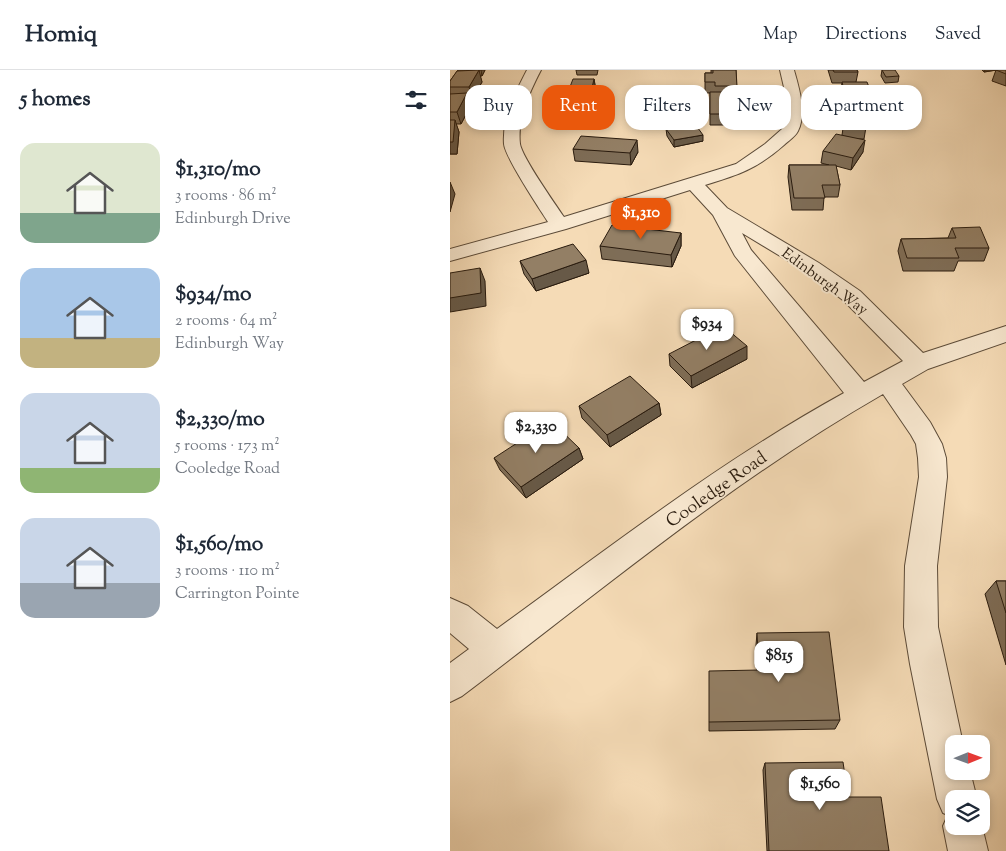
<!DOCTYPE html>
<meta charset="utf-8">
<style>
:root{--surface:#fff;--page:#f6f6f7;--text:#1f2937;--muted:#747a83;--line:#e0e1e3;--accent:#ea580c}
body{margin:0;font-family:"Sorts Mill Goudy",serif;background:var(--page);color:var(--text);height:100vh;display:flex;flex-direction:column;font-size:19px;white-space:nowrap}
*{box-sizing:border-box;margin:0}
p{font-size:16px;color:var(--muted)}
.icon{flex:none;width:28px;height:28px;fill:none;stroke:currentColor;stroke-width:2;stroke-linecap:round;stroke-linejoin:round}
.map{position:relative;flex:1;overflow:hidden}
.details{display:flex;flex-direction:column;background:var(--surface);width:450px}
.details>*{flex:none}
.guide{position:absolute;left:15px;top:15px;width:465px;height:45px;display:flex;gap:10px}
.needle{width:32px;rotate:89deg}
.buttons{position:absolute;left:495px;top:665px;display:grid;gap:10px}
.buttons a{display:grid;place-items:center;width:45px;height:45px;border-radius:10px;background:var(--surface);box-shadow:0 2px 8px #0003;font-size:25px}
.price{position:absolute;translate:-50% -42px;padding:0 11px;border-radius:10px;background:#fff;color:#222;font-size:16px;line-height:32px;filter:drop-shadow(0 1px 2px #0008)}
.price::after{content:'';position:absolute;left:50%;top:30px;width:15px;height:11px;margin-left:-8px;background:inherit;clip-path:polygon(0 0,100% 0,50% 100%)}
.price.current{background:var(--accent);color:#fff}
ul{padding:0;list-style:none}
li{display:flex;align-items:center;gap:15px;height:125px;padding:0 20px}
li span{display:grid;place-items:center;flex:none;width:140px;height:100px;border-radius:15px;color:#555}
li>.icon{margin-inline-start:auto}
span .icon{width:60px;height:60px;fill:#fffc;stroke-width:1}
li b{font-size:21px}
h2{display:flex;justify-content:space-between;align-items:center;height:60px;padding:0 20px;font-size:21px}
.tag{padding:0 18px;border-radius:15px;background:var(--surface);box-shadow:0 2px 8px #0003;font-size:18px;line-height:45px}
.tag.current{background:var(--accent);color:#fff}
header{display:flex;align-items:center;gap:30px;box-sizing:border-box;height:70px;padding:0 25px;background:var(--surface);border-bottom:1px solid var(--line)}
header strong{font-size:24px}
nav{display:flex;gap:28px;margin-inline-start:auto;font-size:18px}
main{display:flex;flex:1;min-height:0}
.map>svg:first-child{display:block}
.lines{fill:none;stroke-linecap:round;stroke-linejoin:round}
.minor-casing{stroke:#5c4b38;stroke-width:2}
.minor{fill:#f8e8d0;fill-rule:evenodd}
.wall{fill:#7e6d57;stroke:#291b0e}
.shaded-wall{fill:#675947;stroke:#291b0e}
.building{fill:#937f65;stroke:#291b0e}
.labels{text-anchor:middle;stroke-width:4;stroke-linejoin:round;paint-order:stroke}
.far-street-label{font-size:15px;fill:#291b0e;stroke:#f8e8d0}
.street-label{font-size:18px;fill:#291b0e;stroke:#f8e8d0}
</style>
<header>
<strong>Homiq</strong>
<nav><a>Map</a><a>Directions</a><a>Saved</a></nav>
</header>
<main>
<section class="details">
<h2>5 homes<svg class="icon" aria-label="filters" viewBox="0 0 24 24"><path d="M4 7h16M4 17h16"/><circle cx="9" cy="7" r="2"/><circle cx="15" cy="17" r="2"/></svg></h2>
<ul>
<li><span style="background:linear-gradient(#dfe7d0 70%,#7fa58c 0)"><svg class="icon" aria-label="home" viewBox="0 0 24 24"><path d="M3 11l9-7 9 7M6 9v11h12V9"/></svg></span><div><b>$1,310/mo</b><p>3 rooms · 86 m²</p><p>Edinburgh Drive</p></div></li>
<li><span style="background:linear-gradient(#a9c7e8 70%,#c2b280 0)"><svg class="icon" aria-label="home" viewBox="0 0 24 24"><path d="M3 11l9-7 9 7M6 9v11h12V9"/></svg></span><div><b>$934/mo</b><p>2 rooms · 64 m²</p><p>Edinburgh Way</p></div></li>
<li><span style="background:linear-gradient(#c9d6e8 75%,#8fb573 0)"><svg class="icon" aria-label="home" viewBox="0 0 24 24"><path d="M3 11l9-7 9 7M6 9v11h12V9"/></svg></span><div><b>$2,330/mo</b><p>5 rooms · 173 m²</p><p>Cooledge Road</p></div></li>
<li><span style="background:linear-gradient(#c9d6e8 65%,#9aa5b1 0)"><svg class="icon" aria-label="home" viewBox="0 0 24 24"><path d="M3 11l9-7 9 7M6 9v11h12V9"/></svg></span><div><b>$1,560/mo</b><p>3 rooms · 110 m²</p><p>Carrington Pointe</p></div></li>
</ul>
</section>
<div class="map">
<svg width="556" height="781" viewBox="0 0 556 781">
<rect width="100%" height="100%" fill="#f5dbb6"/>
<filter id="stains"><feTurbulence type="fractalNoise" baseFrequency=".004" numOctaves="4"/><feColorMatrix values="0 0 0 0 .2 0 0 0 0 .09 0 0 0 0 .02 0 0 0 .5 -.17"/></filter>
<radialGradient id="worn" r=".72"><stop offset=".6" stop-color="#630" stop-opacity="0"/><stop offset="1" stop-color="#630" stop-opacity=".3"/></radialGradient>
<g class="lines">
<g class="minor-casing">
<path id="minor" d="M77,0H91C80,21 67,49 70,74C72,87 105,134 114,147L286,94L315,74L332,59L335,49L336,26L330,0H344C349,18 357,43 348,61C345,67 338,71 334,75C307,99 288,105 255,115L277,138L369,193L410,221L473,283L556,256V272L478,299L452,314L480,352L492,374L496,388L497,407L487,496L488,557L513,674H504V701H520L527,729H504V756H531V752L538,781H498L493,756L498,745L493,743L487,729L460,594L454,557L455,496L469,407L468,388L466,374L461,365L433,324C283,410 149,522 12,626L0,632V593L19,579L0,563V528L18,536L47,559C160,477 272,390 394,323L285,186L263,145L240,120L116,159L0,191V179L98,152C89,138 55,87 54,74C52,48 66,21 77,0ZM292,163L355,201L394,231L453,291L414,312L301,180Z"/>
</g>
<use href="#minor" class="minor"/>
</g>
<g class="wall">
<path d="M8,0H35L32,6H30L32,12L23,28H19L21,35L11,54H6L9,62L7,84H0V11Z"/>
<path d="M126,0H148L147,5H127Z"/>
<path d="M261,0H286L287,27H283L284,55H260V23H255V3H261Z"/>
<path d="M378,0H407L408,2L406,12L423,27L421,38H410L416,57L414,69H408L413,82L401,100L386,96L390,115L388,127H374L373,140H342L338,107L339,95H379L371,93L373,81L392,65L396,39H395L390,24L392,13H382Z"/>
<path d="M432,0L449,6L448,12L435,13L431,6Z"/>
<path d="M532,0H556V16L542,11L546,0L534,2Z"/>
<path d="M144,9L145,15L142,28L144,38L142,58L117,59L114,47L119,27L118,22Z"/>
<path d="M216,59L253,71L224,77L217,66Z"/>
<path d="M123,79L188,82L181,95L125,91Z"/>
<path d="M502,158L539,178L534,191H508L504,201H453L448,181L451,169L498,168Z"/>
<path d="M231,163V176L222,197L152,189L150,176Z"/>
<path d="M70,191L139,203L86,221L74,204Z"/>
<path d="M219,284L297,289L242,318L220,296Z"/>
<path d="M209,333L211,345L160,377L132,348L129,336Z"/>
<path d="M129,378L133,389L76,428L50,400L44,388Z"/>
<path d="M546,511H556V595L535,524Z"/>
<path d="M307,563L390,650L385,659L259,661V652L307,600L306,575Z"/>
<path d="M315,693L398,727L439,781H317L313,700Z"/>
</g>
<g class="shaded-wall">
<path d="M29,0L32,12L23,28L19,17Z"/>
<path d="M31,0H35L32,6Z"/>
<path d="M535,0H547L534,2Z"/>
<path d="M144,9L145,15L142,28L144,38L142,58L140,46L142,27L141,22Z"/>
<path d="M17,23L21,35L11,54L7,42Z"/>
<path d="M5,50L9,62L7,84H0V72Z"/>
<path d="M253,65V71L224,77V70Z"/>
<path d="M187,70L188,82L181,95L180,83Z"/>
<path d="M415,70L413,82L401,100L403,88Z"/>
<path d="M0,112L5,124L0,142Z"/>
<path d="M231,163V176L222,197L221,185Z"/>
<path d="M136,190L139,203L86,221L82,209Z"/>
<path d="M30,198L35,211L36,236L0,242V228Z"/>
<path d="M297,276V289L242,318L241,306Z"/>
<path d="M209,333L211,345L160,377L157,365Z"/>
<path d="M129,378L133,389L76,428L71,417Z"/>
</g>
<g class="building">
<path d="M29,0L19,17H0V11L7,1Z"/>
<path d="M263,0H286L287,16H265V12H255V3H263Z"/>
<path d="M383,0H407L408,2H384Z"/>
<path d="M432,0H445L449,6L436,7Z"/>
<path d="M546,0H556V4Z"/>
<path d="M123,9H144L141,22H118Z"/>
<path d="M392,12H417L423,27H396Z"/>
<path d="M260,22H283L284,44H260Z"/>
<path d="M17,23L7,42H0V24Z"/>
<path d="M142,26L140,46L114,47L117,27Z"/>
<path d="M396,37L418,39L416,57L393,55Z"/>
<path d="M0,50H5L3,72H0Z"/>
<path d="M245,54L253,65L224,70L216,59Z"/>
<path d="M386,64L415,70L403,88L373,81Z"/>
<path d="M131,66L187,70L180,83L123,79Z"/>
<path d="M339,95H386L390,115H372L375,128H344Z"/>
<path d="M162,155L231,163L221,185L150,176Z"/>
<path d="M530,157L539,178H505L509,188H457L451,169L506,168L502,158Z"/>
<path d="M123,174L136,190L82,209L70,191Z"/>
<path d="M30,198L31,223L0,228V203Z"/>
<path d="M273,256L297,276L241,306L219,284Z"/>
<path d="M180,306L209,333L157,365L129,336Z"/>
<path d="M101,351L129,378L71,417L44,388Z"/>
<path d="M546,511H556V543Z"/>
<path d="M379,562L390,650L259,652V601L309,600L307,563Z"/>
<path d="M393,692L398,727H431L439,781H319L315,693Z"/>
</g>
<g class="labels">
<g class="far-street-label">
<text transform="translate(375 211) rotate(36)" y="5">Edinburgh Way</text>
</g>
<g class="street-label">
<text transform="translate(266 419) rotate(-35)" y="6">Cooledge Road</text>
</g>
</g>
<rect width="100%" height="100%" filter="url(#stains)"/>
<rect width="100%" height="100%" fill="url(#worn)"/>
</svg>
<div class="buttons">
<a><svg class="needle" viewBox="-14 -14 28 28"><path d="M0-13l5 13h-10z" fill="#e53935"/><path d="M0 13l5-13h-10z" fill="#747a83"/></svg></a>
<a><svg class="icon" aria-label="layers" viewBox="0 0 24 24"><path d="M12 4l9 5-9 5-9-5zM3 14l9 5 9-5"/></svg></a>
</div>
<b class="price current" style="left:191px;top:170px">$1,310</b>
<b class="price" style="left:257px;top:281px">$934</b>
<b class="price" style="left:86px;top:384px">$2,330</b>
<b class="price" style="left:329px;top:613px">$815</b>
<b class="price" style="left:370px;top:741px">$1,560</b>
<div class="guide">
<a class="tag">Buy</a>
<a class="tag current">Rent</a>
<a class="tag">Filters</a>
<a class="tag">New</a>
<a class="tag">Apartment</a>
</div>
</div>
</main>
